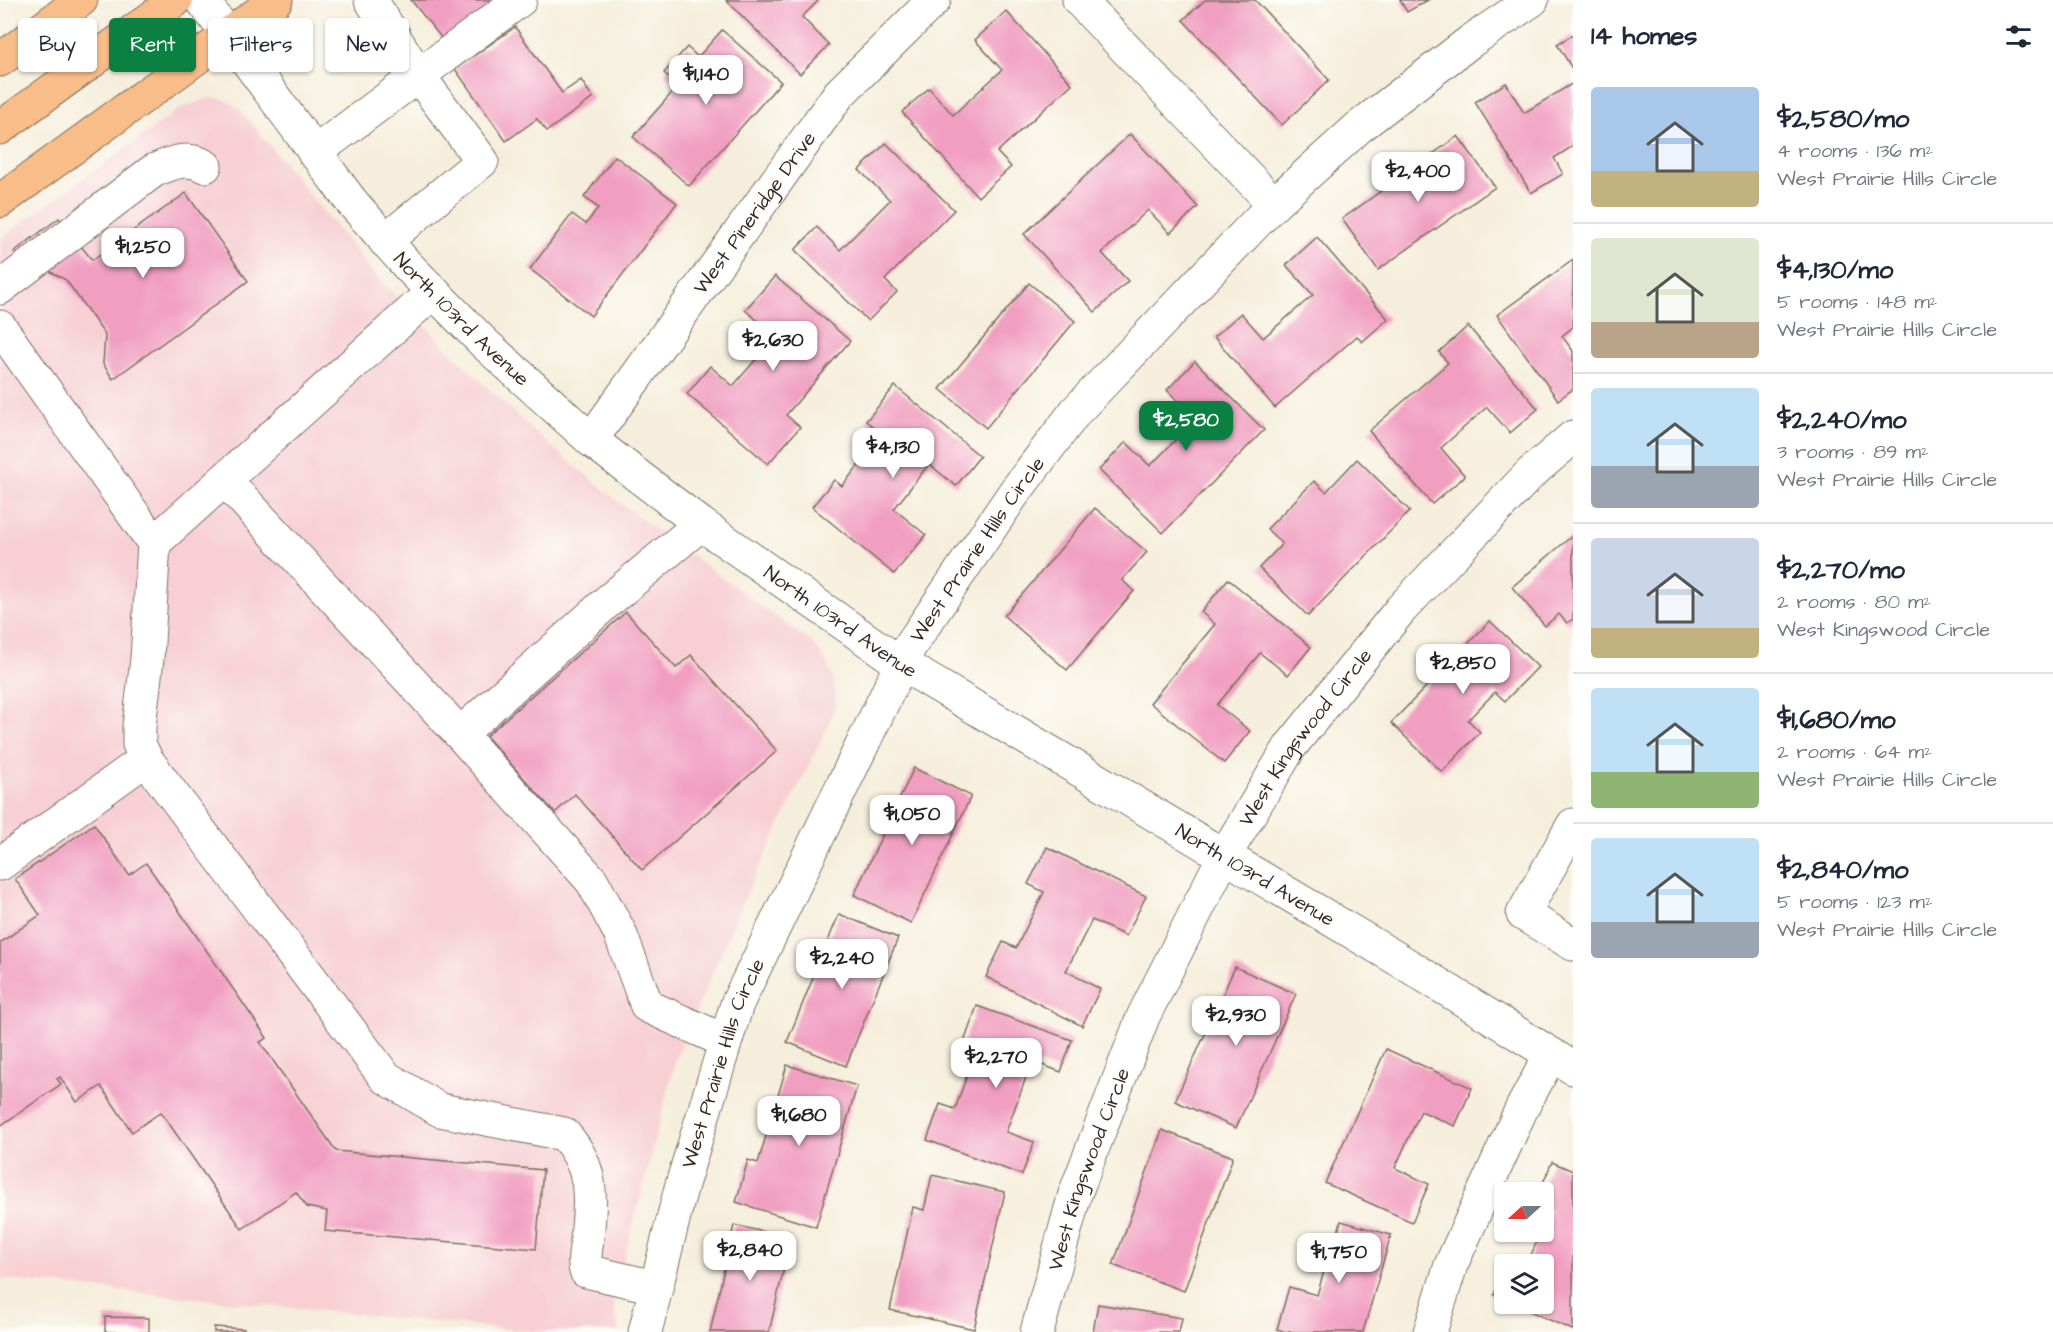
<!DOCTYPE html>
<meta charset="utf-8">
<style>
:root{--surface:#fff;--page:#f6f6f7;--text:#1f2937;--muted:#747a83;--line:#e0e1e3;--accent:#0b8043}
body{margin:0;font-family:"Architects Daughter",sans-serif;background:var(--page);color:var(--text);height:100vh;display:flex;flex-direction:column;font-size:22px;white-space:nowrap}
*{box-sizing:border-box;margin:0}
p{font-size:20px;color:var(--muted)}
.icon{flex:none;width:33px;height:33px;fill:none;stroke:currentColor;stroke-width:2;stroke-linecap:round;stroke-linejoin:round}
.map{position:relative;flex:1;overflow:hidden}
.side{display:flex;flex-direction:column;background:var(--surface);width:480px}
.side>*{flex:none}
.guide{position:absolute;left:18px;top:18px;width:570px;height:54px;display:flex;gap:12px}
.needle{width:39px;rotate:249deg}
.fabs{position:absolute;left:1494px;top:1182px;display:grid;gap:12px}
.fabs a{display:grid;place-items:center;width:60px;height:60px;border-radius:6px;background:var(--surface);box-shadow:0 2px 4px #0004;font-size:30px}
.price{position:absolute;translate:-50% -51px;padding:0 14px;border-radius:12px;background:#fff;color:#222;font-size:20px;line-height:39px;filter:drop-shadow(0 2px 3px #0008)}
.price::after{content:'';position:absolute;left:50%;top:36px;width:18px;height:14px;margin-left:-9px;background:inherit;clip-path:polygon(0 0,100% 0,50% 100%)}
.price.selected{background:var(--accent);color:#fff}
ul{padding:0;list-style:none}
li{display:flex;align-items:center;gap:18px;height:150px;padding:0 18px}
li+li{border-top:2px solid var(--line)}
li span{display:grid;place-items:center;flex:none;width:168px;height:120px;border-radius:6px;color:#555}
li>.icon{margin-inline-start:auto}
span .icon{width:72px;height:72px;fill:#fffc;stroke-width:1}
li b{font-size:26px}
h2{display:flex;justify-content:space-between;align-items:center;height:72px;padding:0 18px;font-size:26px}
.chip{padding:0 21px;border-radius:6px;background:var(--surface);box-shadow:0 2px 4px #0004;font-size:21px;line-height:54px}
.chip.selected{background:var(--accent);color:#fff}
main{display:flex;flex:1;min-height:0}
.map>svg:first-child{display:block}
.built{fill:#f7cfd4}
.building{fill:#f19fc1}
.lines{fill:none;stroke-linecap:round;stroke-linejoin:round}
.minor-casing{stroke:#7c6f60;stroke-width:35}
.major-casing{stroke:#7c6f60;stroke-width:35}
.minor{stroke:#fff;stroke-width:33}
.major{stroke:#f8bd89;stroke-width:33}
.labels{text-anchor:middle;stroke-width:6;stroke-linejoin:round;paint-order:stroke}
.street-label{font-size:20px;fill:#3b2a1e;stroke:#fdfcf7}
</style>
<main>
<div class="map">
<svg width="1573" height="1332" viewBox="0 0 1573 1332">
<rect width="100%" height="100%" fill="#fdfcf7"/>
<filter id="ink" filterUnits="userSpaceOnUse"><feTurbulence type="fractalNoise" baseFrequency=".0167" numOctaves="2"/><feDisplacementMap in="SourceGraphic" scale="12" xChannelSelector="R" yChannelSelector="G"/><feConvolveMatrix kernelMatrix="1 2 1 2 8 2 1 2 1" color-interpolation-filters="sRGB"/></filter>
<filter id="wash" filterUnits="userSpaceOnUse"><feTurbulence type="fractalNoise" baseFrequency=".008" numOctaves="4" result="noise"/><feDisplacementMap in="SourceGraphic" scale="24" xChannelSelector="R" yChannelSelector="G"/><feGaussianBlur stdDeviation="1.35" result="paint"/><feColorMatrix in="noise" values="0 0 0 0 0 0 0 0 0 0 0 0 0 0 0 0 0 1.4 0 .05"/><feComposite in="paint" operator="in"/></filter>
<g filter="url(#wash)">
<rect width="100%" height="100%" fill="#f6eedc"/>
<path class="built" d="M210,98L224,99L239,108L376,276L466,367L539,436L620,503L812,643L827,662L833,679L836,703L827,728L747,893L676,1058L613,1304L620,1332H536L0,1279V239L181,108Z"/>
<g id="blocks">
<g class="building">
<path d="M411,0H491L496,6L447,45Z"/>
<path d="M726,0H819L802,17L829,45L800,74Z"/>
<path d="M1205,0H1255L1329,80L1282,125L1183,20Z"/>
<path d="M1400,0H1428L1407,12Z"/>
<path d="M1006,11L1072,84L997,152L1011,167L978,197L902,112L929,88L953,115L1002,70L975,40Z"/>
<path d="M515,27L562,93L581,80L593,98L547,131L537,119L506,141L455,69Z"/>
<path d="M722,30L781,82L689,186L633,137L678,86L664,73L687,47L698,57Z"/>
<path d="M1573,35V70L1557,44Z"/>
<path d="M1506,83L1524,113L1573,83V146L1554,158L1563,174L1531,193L1475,102Z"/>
<path d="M1130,134L1198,207L1170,233L1148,210L1102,253L1128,281L1095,312L1024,234Z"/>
<path d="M1458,136L1495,187L1378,270L1342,219Z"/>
<path d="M886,143L954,210L885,280L897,292L868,321L795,250L817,227L840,250L890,200L859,170Z"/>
<path d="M615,156L677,203L591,316L530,269L572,214L586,224L598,208L584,197Z"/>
<path d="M186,193L248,281L113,379L103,364L105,335L66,280L14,252L59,218L92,260Z"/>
<path d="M1317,237L1388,319L1362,342L1357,336L1275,408L1214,337L1241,313L1263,338L1313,295L1286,265Z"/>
<path d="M1573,260V327L1562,336L1573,351V389L1558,400L1497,315Z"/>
<path d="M775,276L850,341L786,415L800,427L768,464L687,394L710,366L733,386L776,336L745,310Z"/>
<path d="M1029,283L1075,321L986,428L940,389Z"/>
<path d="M1468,326L1538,409L1510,433L1487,407L1441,448L1465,476L1432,504L1369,431L1448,363L1439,352Z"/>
<path d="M1195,361L1264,430L1163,533L1099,470L1126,442L1150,466L1196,419L1167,390Z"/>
<path d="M895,386L980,456L956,486L929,464L894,509L926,535L894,574L812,507L834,480L842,486L883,435L866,421Z"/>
<path d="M1357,459L1410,511L1308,616L1259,568L1282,544L1267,529L1314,481L1326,492Z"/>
<path d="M1095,508L1147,552L1122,580L1134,591L1067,670L1004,616Z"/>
<path d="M1573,535V619L1567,623L1559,614L1545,626L1512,587Z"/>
<path d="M1228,579L1311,647L1288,675L1260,653L1217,705L1250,731L1224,763L1150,703L1215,624L1201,612Z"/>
<path d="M626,612L676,668L691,655L777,751L642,870L575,794L555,813L486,736Z"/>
<path d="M1490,621L1538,667L1505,701L1495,692L1468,720L1480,732L1442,772L1391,723Z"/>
<path d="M914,768L971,796L911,923L854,895Z"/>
<path d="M94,824L129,875L146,863L267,1038L260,1042L336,1151L543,1170L536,1249L325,1231L327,1211L307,1207L296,1192L242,1229L161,1112L132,1132L101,1086L77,1102L60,1077L57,1079L61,1084L0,1126V943L40,915L15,879Z"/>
<path d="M1047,847L1146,896L1126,936L1092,920L1066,971L1100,989L1082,1026L986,977L1003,942L1016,948L1044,892L1028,884Z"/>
<path d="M839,914L898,938L846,1066L787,1042Z"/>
<path d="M1235,967L1296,994L1236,1128L1175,1101Z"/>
<path d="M977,1006L1072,1040L1061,1072L1032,1061L1006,1132L1034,1142L1022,1175L927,1140L940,1104L955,1109L977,1047L964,1042Z"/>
<path d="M1386,1049L1472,1088L1455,1126L1421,1111L1395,1168L1429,1184L1412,1222L1325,1183Z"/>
<path d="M787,1065L857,1086L816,1227L736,1202L748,1160L758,1163Z"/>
<path d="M1162,1130L1233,1157L1184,1291L1113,1265Z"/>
<path d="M1552,1162L1573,1171V1330L1513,1304H1544V1264H1507L1510,1257L1527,1264L1541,1232H1544L1551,1209L1544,1205V1192H1539Z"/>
<path d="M932,1175L1005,1192L974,1329L890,1310L913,1207L924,1210Z"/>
<path d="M1341,1221L1391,1235L1363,1332H1286L1277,1329L1289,1287L1317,1295L1325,1268L1309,1263L1316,1238L1335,1244Z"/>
<path d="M734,1225L791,1238L769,1332H710Z"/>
<path d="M1504,1270V1300L1494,1295Z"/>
<path d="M1098,1304L1182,1318L1179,1332H1093Z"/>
<path d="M105,1317L149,1318V1332H105Z"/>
<path d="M214,1327L244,1329V1332H214Z"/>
</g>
</g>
</g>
<g filter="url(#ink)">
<use href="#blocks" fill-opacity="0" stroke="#7c6f60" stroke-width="1.5"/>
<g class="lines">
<g class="minor-casing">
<g id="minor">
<path id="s1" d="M202,0L351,201L407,265L484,343L591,440L701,524L900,663L1401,961L1573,1068"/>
<path d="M371,0L418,75L482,161L385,241"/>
<path d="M1079,0L1274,204"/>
<path d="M314,153L520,0"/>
<path d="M0,288L153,171C171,163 186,156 205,166"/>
<path d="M0,327L154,543L433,292"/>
<path id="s2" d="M591,440L839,94L934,0"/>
<path d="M225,480L460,734"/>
<path d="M701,524L607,602L460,734L592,881L620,933L647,1006L725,1041"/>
<path d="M154,543L147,659L139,727V744L146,759L385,1077L440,1110L564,1134C594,1167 591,1197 587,1239C586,1249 583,1261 586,1271L655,1287"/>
<path d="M1573,825L1523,914L1573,944"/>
<path d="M0,864L146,759"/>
<path id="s3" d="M645,1332L681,1188L737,1004L910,646L1014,493L1076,411L1274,204L1359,127L1471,41L1532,0"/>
<path id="s4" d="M1037,1332L1075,1194L1143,1017L1223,858L1290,747L1401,609L1531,473L1573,437"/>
<path d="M1430,1332L1451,1265L1521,1110L1551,1054"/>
</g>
</g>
<g class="major-casing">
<g id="major">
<path d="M0,60L81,0"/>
<path d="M0,128L176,0"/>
<path d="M0,201L276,0"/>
</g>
</g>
<use href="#minor" class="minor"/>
<use href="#major" class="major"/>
</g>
</g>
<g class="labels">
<g class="street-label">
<text dy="7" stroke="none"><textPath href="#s2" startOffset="280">West Pineridge Drive</textPath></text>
<text dy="7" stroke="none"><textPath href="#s1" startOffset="412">North 103rd Avenue</textPath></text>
<text dy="7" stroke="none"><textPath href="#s3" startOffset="856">West Prairie Hills Circle</textPath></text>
<text dy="7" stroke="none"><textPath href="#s1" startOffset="898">North 103rd Avenue</textPath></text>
<text dy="7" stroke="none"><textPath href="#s4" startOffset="657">West Kingswood Circle</textPath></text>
<text dy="7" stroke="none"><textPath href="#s1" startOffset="1384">North 103rd Avenue</textPath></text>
<text dy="7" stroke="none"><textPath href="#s3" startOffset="280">West Prairie Hills Circle</textPath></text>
<text dy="7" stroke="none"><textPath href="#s4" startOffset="171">West Kingswood Circle</textPath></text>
</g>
</g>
</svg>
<div class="fabs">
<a><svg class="needle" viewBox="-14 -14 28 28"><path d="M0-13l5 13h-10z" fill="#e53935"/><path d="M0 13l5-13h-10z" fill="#747a83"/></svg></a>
<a><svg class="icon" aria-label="layers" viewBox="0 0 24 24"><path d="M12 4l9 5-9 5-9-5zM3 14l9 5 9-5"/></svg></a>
</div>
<b class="price" style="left:706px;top:106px">$1,140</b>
<b class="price" style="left:1418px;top:203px">$2,400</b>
<b class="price" style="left:143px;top:279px">$1,250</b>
<b class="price" style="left:773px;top:372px">$2,630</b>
<b class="price selected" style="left:1186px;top:452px">$2,580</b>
<b class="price" style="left:893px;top:479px">$4,130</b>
<b class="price" style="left:1463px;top:695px">$2,850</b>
<b class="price" style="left:912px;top:846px">$1,050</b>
<b class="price" style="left:842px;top:990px">$2,240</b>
<b class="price" style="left:1236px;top:1047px">$2,930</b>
<b class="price" style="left:996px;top:1089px">$2,270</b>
<b class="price" style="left:799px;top:1147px">$1,680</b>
<b class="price" style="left:750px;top:1282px">$2,840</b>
<b class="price" style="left:1339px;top:1284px">$1,750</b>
<div class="guide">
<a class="chip">Buy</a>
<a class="chip selected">Rent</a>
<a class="chip">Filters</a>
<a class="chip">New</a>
</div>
</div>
<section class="side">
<h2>14 homes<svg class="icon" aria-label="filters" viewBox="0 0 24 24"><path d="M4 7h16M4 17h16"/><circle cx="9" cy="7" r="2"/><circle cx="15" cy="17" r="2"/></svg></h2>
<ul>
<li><span style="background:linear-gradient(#a9c7e8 70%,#c2b280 0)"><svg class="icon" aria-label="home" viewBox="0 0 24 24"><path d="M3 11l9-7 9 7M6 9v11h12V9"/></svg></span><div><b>$2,580/mo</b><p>4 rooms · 136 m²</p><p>West Prairie Hills Circle</p></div></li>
<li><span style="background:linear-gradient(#dfe7d0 70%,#b9a48a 0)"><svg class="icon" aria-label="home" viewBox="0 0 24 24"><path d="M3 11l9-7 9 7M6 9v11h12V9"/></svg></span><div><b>$4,130/mo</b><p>5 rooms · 148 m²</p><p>West Prairie Hills Circle</p></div></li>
<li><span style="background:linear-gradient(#bfe0f5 65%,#9aa5b1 0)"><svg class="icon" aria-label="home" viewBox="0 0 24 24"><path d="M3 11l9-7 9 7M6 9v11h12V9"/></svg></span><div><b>$2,240/mo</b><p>3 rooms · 89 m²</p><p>West Prairie Hills Circle</p></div></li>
<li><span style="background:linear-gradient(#c9d6e8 75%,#c2b280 0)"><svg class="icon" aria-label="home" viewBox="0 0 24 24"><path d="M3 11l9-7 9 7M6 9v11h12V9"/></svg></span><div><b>$2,270/mo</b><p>2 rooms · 80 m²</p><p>West Kingswood Circle</p></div></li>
<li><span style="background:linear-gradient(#bfe0f5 70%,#8fb573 0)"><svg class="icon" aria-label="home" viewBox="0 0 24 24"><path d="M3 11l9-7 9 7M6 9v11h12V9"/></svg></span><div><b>$1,680/mo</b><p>2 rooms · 64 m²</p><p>West Prairie Hills Circle</p></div></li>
<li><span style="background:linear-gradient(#bfe0f5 70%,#9aa5b1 0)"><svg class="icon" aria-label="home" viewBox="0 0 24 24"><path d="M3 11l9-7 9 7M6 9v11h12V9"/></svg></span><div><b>$2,840/mo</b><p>5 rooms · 123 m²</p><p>West Prairie Hills Circle</p></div></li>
</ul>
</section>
</main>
